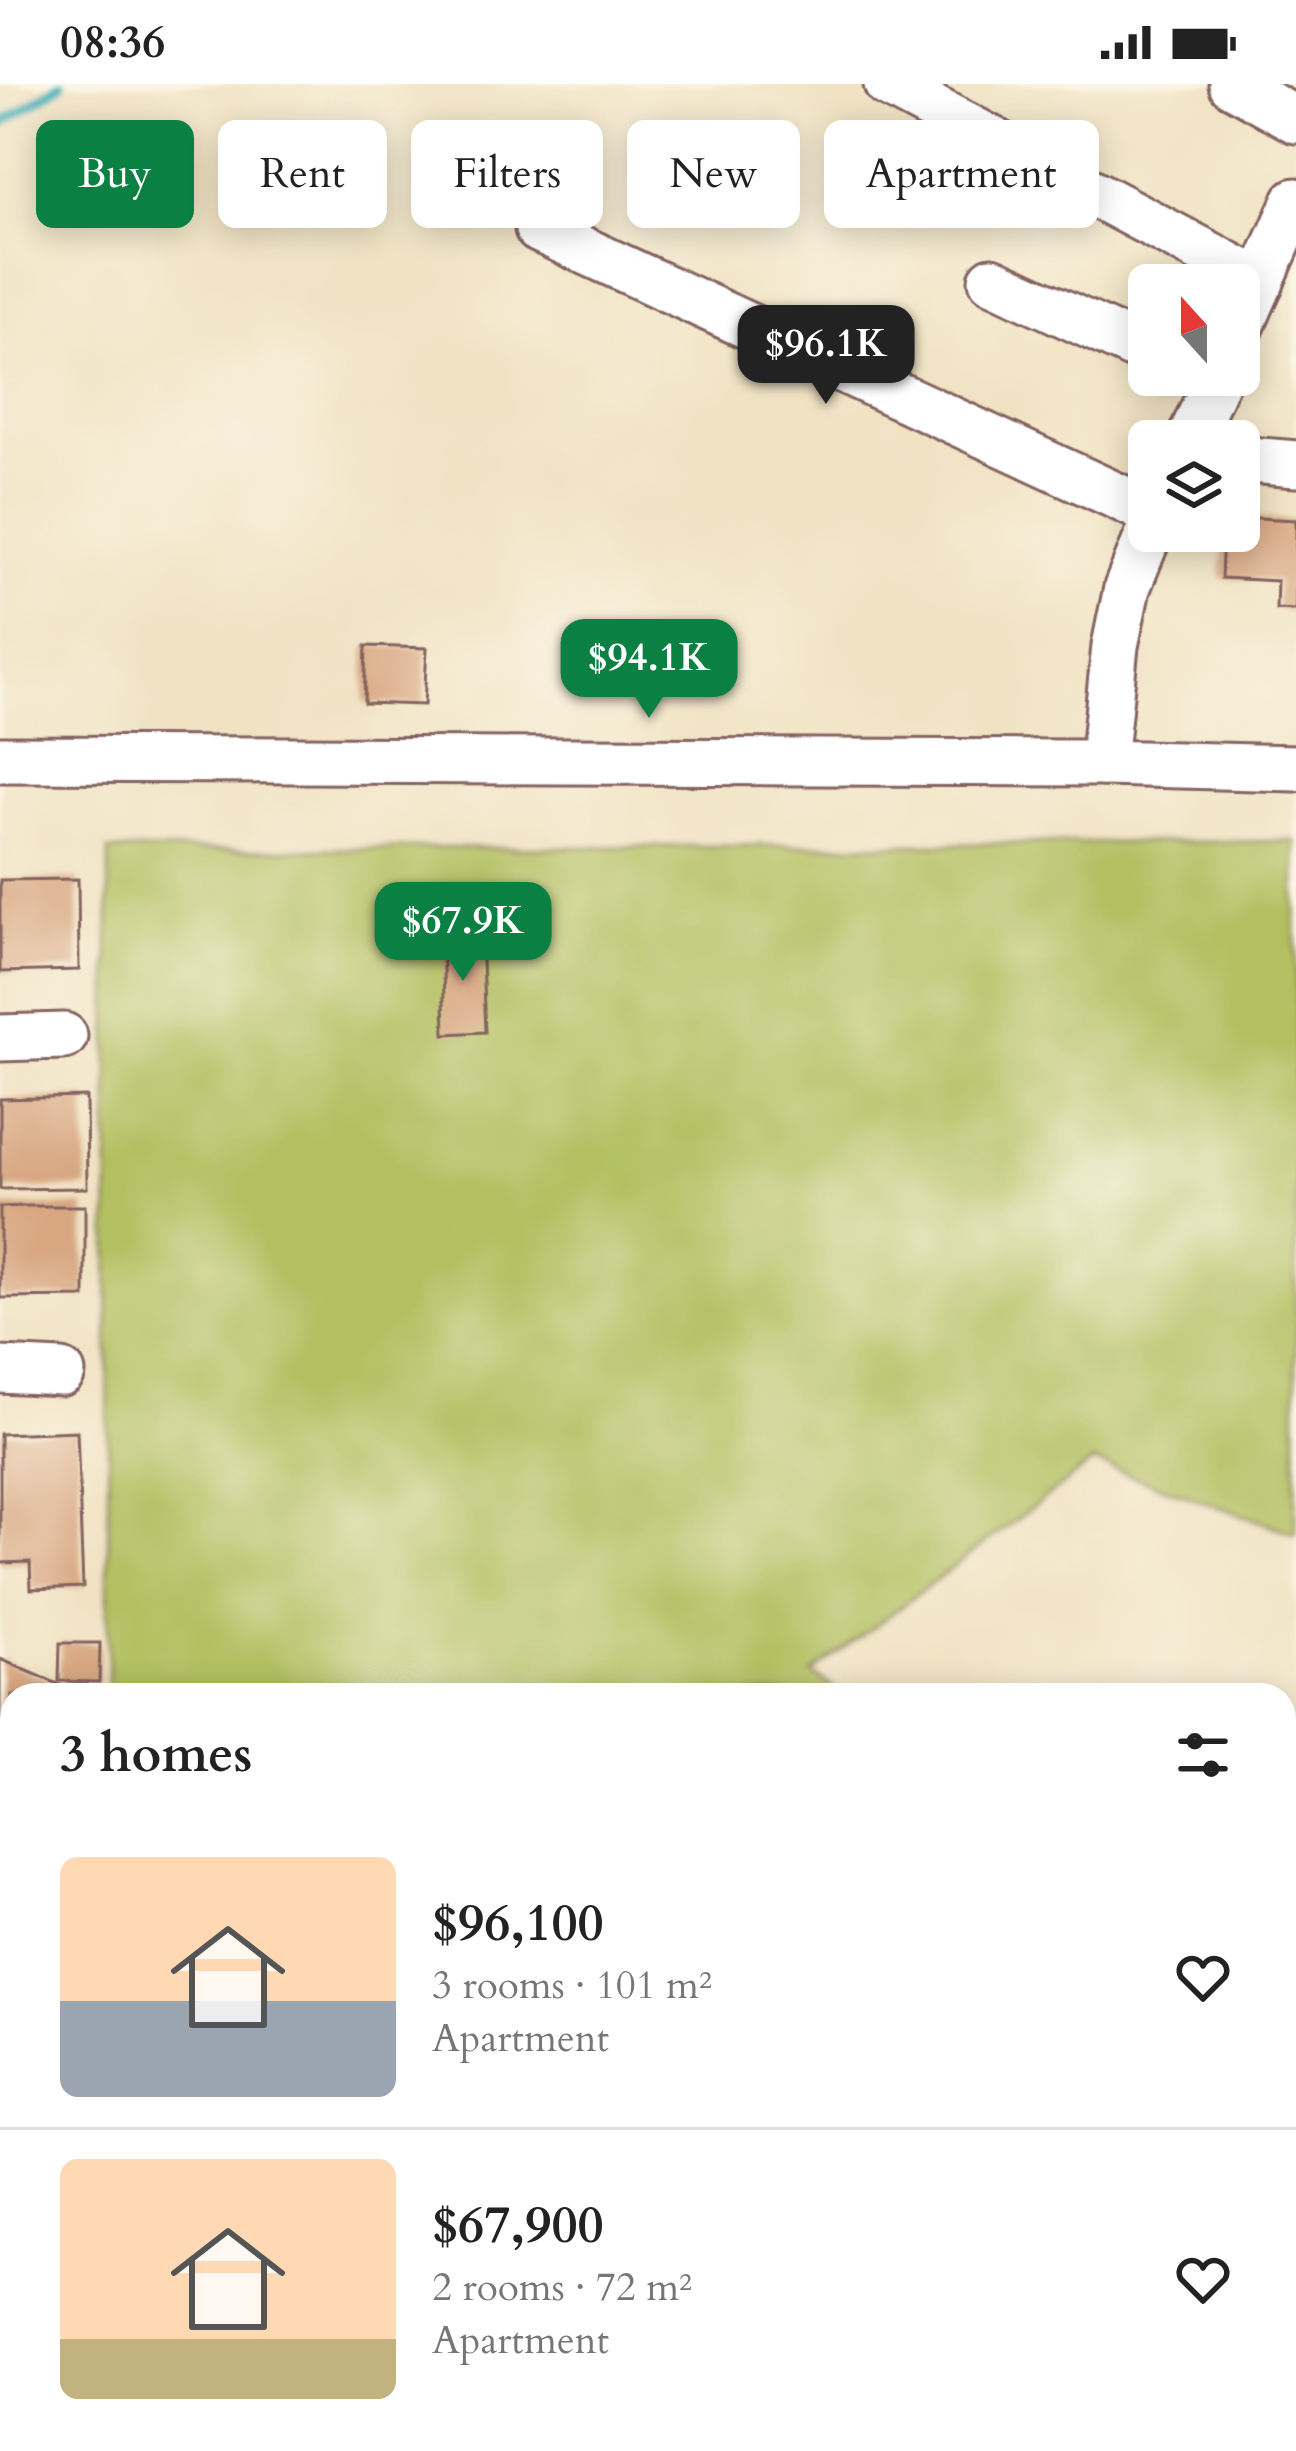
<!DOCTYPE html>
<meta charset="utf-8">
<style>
:root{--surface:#fff;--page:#f2f2f2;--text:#222;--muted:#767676;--line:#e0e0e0;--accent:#0b8043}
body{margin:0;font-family:Cardo,serif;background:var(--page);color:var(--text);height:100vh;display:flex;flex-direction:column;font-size:45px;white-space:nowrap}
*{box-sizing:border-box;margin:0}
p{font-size:39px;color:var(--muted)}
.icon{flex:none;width:66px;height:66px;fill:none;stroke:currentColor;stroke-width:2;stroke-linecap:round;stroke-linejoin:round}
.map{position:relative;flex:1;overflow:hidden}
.panel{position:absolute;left:0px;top:1599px;width:1296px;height:768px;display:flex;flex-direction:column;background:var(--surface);border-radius:36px 36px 0 0;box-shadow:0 6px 30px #0003}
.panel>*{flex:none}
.banner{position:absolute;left:36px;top:36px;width:1224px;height:108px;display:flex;gap:24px}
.needle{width:78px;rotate:339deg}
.tools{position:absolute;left:1128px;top:180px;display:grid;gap:24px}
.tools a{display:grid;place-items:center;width:132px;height:132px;border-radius:18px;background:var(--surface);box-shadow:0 6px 30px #0003;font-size:60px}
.price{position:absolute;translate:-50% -102px;padding:0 27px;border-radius:24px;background:var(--accent);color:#fff;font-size:39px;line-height:78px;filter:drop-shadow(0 3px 6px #0008)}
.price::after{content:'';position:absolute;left:50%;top:72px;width:36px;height:27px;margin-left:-18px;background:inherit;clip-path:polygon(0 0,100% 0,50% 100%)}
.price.on{background:#222;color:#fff}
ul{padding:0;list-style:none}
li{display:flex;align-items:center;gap:36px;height:300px;padding:0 60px}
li+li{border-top:3px solid var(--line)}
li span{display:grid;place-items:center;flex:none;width:336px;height:240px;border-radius:18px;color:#555}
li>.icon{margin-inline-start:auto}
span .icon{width:144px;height:144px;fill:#fffc;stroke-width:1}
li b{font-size:51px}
h2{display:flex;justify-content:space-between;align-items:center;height:144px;padding:0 60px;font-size:51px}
.chip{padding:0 42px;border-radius:18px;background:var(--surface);box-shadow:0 6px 30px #0003;font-size:42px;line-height:108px}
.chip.on{background:var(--accent);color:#fff}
.status{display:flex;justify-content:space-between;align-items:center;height:84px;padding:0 60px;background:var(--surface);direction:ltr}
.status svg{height:33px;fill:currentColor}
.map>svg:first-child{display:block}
.green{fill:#b2c062;stroke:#7e7046;stroke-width:3}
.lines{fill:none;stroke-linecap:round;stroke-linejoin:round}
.stream{stroke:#3aabb6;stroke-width:10}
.building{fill:#d8a782}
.minor-casing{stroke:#846360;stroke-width:51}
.minor{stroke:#fff;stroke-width:45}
</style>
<div class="status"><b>08:36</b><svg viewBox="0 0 49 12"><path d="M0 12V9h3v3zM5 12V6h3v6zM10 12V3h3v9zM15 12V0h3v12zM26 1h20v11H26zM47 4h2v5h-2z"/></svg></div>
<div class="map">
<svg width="1296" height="2367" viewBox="0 0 1296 2367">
<rect width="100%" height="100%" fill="#fcf5e5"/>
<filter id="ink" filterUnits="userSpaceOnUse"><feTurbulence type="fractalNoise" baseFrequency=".00833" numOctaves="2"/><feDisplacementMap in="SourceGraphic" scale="24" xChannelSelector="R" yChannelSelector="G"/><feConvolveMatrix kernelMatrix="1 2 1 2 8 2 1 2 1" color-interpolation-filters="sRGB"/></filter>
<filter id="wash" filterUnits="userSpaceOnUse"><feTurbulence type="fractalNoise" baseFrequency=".004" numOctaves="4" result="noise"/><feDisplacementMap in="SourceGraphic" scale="48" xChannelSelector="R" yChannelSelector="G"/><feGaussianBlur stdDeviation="2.7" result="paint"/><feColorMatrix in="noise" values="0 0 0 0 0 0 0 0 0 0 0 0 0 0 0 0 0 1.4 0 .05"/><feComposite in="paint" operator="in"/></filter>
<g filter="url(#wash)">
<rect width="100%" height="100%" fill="#f0e2c3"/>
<g class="green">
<path d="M1296,757V1450L1093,1378L812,1589L844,1611H108L109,767Z"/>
<path d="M1284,1896L1296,1904V2031L1284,2038Z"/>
<path d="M0,1918L12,1925V2111L0,2129Z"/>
<path d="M858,2355H1161L1176,2367H865Z"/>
</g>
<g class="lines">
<path class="stream" d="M0,41L61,0"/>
</g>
<g id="blocks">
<g class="building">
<path d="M1239,433L1296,436V526L1276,525L1277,497L1221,494L1223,447H1239Z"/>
<path d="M366,562L427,564L424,621L364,619Z"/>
<path d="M78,795L79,886L0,888V796Z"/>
<path d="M481,851L485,948L445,950L442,852Z"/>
<path d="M86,1013L87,1104L0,1105V1015Z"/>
<path d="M30,1122H85V1213L0,1214V1123Z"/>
<path d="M77,1347L83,1503L31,1505L30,1478L0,1479V1350Z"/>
<path d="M60,1559H100L99,1598L59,1597Z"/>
<path d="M0,1575L83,1611H12V1694L0,1689Z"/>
<path d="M0,1807L12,1812V1884L0,1878Z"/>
<path d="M1284,2316L1296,2327V2350L1281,2367H1260L1245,2355H1284Z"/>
</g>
</g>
</g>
<g filter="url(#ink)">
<use href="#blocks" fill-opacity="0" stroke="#846360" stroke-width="3"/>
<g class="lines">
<g class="minor-casing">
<g id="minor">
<path d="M887,0L1261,198"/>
<path d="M1232,0L1296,36"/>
<path d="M538,145L1149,427"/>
<path d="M992,196L1149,269"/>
<path d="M1239,247L1296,117"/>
<path d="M1189,357L1219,291"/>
<path d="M1239,375L1296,380"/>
<path d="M0,675L1103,679L1296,684"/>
<path d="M1103,679L1115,562L1127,504L1150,447"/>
<path d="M0,954L64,952"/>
<path d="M0,1286L62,1289"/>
<path d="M0,1747L12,1754"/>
<path d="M1190,2355L1206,2367"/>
</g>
</g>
<use href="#minor" class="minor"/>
</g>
</g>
</svg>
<div class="tools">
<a><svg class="needle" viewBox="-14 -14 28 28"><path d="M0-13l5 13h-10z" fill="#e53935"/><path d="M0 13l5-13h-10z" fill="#767676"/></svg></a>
<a><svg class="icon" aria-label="layers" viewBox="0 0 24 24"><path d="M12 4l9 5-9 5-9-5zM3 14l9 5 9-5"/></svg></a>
</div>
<b class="price on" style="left:826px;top:323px">$96.1K</b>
<b class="price" style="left:649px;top:637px">$94.1K</b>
<b class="price" style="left:463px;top:900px">$67.9K</b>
<div class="banner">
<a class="chip on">Buy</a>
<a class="chip">Rent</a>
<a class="chip">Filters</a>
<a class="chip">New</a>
<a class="chip">Apartment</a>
</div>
<section class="panel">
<h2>3 homes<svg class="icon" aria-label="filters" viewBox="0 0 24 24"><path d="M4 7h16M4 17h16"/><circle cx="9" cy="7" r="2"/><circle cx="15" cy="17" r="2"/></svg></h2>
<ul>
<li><span style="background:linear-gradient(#ffd9b3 60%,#9aa5b1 0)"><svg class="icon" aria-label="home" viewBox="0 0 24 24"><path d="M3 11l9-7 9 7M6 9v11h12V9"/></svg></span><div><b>$96,100</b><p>3 rooms · 101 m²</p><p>Apartment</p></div><svg class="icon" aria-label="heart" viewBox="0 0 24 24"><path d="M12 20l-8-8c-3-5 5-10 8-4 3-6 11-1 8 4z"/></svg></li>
<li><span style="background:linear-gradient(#ffd9b3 75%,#c2b280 0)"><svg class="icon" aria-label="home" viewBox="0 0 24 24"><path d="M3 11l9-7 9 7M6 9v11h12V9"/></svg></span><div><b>$67,900</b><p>2 rooms · 72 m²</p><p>Apartment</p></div><svg class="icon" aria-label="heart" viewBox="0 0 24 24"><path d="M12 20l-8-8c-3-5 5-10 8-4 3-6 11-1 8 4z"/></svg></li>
</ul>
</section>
</div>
